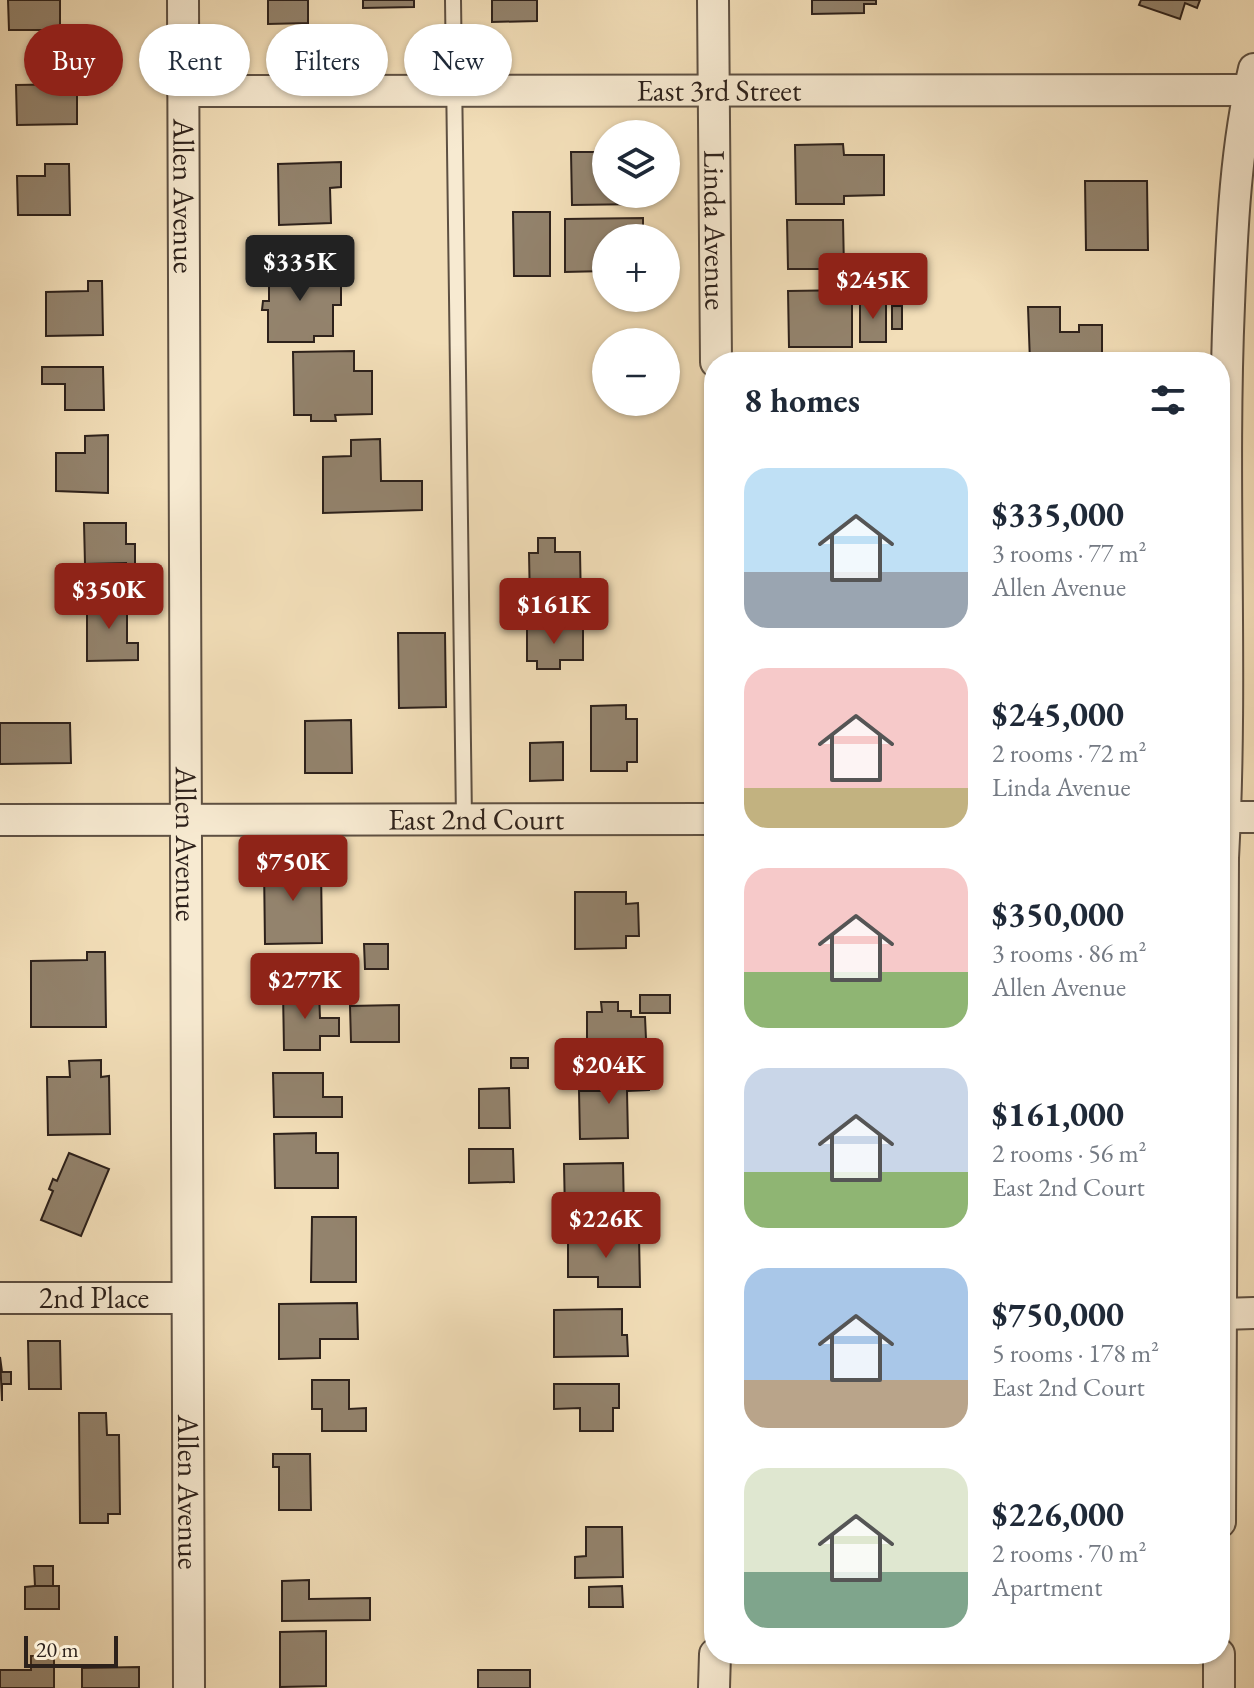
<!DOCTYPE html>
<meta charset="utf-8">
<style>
:root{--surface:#fff;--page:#f2f2f3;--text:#1f2937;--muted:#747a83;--accent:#8f2418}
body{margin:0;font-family:"EB Garamond",serif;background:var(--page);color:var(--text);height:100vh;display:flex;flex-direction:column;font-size:30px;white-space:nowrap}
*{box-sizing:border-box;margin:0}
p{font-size:26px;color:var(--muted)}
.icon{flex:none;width:44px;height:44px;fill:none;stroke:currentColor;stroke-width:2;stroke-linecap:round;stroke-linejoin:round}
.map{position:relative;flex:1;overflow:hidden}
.details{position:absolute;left:704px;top:352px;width:526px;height:1312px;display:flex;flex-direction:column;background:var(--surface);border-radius:32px;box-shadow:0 2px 6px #0004}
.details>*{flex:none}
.guide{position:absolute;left:24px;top:24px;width:560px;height:72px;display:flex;gap:16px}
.fabs{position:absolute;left:592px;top:120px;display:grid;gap:16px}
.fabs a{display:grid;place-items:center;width:88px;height:88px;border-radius:50%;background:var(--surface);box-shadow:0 2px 6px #0004;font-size:40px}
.scale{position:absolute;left:24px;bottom:20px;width:94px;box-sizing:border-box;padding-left:8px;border:4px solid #2d211b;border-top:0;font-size:22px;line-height:28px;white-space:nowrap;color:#2d211b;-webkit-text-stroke:6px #f7ead1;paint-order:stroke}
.price{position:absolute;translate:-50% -68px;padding:0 18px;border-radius:8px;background:var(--accent);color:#fff;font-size:26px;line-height:52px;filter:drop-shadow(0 2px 4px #0008)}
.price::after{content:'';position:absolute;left:50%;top:48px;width:24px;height:18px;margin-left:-12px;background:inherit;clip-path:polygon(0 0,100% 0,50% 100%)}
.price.on{background:#222;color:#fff}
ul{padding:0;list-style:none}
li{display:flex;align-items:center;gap:24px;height:200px;padding:0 40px}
li span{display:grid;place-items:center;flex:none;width:224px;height:160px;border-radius:24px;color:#555}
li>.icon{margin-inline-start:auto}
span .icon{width:96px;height:96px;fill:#fffc;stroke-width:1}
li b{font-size:34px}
h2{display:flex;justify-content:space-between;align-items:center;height:96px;padding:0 40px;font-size:34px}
.tag{padding:0 28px;border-radius:36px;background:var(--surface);box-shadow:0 2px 6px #0004;font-size:28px;line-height:72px}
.tag.on{background:var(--accent);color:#fff}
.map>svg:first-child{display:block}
.building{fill:#93836d;stroke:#2d211b;stroke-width:2}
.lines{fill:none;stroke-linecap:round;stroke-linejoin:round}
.lane-casing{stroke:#5e5042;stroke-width:18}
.street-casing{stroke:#5e5042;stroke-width:34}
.lane{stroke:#f7ead1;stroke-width:14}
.street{stroke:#f7ead1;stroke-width:30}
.labels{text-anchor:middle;stroke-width:7;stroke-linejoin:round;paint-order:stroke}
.street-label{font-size:30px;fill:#2d211b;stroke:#f7ead1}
</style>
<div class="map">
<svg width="1254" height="1688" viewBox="0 0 1254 1688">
<rect width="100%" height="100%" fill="#f2deb8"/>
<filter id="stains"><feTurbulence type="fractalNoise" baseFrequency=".0025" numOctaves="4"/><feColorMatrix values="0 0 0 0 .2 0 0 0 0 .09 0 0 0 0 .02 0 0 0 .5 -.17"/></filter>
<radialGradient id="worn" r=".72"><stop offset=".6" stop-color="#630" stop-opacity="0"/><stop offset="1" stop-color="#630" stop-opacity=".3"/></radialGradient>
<g class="building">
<path d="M8,0H60V30H9Z"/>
<path d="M268,0H308V23L268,24Z"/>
<path d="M363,0H414V7L363,8Z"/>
<path d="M492,0H537V21L492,22Z"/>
<path d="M812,0H876V4H864V13L812,14Z"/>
<path d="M1141,0H1200L1197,8L1185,3L1180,19L1139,5Z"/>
<path d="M66,33H91L92,62H66Z"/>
<path d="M77,84V124L17,125L16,85Z"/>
<path d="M843,144L844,155H884V195L844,196V204H796L795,145Z"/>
<path d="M571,152H606V194H643V204L572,205Z"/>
<path d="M341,162V187L330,188L331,223L279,225L278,164Z"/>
<path d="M45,164H69L70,215H18L17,176H45Z"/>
<path d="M1085,181H1147L1148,250H1086Z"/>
<path d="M513,212H550V276H514Z"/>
<path d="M643,218V238H606V271L565,272V219Z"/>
<path d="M787,220H843L844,269H788Z"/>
<path d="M269,262H315V281H341V305H333V336H314V342H268V310H262L263,301H269Z"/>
<path d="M88,281H102L103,335L46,336V292L88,291Z"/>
<path d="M852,290V347H789L788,291Z"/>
<path d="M886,300V342H860V301Z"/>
<rect x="892" y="306" width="10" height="23"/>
<path d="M1028,307H1060V332H1079V325H1102V362H1030Z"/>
<path d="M354,351V371H372V414L335,415L336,421H311V415H294L293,352Z"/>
<path d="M42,367H103L104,410H65V384H42Z"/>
<path d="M108,435V493L56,491V453H85V436Z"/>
<path d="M380,439L381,481H422V510L323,513V457L351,456V440Z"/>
<path d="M84,523H126V544H135V570H126V563L85,564Z"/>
<path d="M538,538H555V552H580L581,604H530L529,553H538Z"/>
<path d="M127,597V643H138V660L87,661V598Z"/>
<path d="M550,623H561V629H583V660H560V669H537V661H527V629H550Z"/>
<path d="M398,633H445L446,707L399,708Z"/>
<path d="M626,705V719H637V762H627V771H591V706Z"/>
<path d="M351,720L352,773H305V721Z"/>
<path d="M0,723H70L71,763L0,764Z"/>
<path d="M563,742V780L530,781V743Z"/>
<path d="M281,860H308L309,866H321L322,943L265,944L264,866H281Z"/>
<path d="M575,892H626V904L638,903L639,936H626V948L575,949Z"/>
<path d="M364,944H388V969H365Z"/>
<path d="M87,952H105L106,1027H31V961L87,960Z"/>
<path d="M283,991H319L320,1018H339V1036H320V1050H284Z"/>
<rect x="640" y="995" width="30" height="18"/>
<path d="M601,1002H618V1011H631V1017H645L646,1039H631V1047H587V1012H602Z"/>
<path d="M399,1005V1042H351L350,1006Z"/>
<rect x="511" y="1058" width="17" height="10"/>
<path d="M101,1060V1077L109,1076L110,1134L48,1135L47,1077H70L69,1061Z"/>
<path d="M273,1073H323V1097H342V1117H274Z"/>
<path d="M649,1073V1090L627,1091L628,1138L580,1139L579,1091H603V1074Z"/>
<path d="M509,1088L510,1128H479V1089Z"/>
<path d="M316,1133V1153H338V1188H275L274,1134Z"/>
<path d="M469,1149H513L514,1182L469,1183Z"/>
<path d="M69,1153L109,1169L81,1236L41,1220L53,1191L49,1189L53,1179L57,1181Z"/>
<path d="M623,1163L624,1214H565L564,1164Z"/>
<path d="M312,1217H356V1282H311Z"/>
<path d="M568,1236H639L640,1287H598V1277H568Z"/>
<path d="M357,1303L358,1339H320V1358L279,1359V1304Z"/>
<path d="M622,1309V1335H627L628,1356L554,1357V1310Z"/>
<path d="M28,1341H60L61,1389H29Z"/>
<path d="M0,1357L2,1372H11V1384H2V1401Z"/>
<path d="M312,1380H349V1409L366,1408V1431H322V1409H312Z"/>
<path d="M554,1384H619V1408H613V1431H580V1408L554,1409Z"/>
<path d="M79,1413H106L107,1435H119L120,1514H108V1523H80Z"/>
<path d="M273,1454H310L311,1510H279V1467H273Z"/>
<path d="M586,1527H622L623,1577L575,1578V1557L586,1556Z"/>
<path d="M34,1566H53V1586H35Z"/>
<path d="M309,1580V1599L370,1598V1620L282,1621V1581Z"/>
<path d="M35,1586H59V1609H25V1587Z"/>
<path d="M622,1586L623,1607H589V1587Z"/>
<path d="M326,1631V1686L280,1687V1632Z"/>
<path d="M31,1656H54V1688H0V1670H31Z"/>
<path d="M139,1667V1688H82V1668Z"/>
<rect x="478" y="1670" width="52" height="18"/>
</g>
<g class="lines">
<g class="lane-casing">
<path id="lane" d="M453,0L464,819"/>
</g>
<g class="street-casing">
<g id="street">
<path id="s1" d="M183,0L189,1688"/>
<path id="s2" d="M713,0L716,362"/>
<path id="s3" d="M183,91L1254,90"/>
<path d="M1220,817H1254"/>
<path id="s4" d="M0,820L714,819"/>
<path id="s5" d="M0,1298H187"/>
<path d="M1222,1314L1254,1313"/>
<path d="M1220,1522L1223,858C1233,673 1221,489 1229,305C1232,227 1236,145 1254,69"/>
<path d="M714,1688L715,1654"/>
<path d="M1219,1688V1654"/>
</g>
</g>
<use href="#lane" class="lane"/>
<use href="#street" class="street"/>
</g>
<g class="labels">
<g class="street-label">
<text dy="10" stroke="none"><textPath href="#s3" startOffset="536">East 3rd Street</textPath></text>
<text dy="10" stroke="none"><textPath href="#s1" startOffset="196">Allen Avenue</textPath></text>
<text dy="10" stroke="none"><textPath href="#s2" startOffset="230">Linda Avenue</textPath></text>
<text dy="10" stroke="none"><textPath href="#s4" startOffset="476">East 2nd Court</textPath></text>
<text dy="10" stroke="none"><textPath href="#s1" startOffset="844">Allen Avenue</textPath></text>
<text dy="10" stroke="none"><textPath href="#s5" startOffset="94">2nd Place</textPath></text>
<text dy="10" stroke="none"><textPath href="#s1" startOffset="1492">Allen Avenue</textPath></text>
</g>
</g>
<rect width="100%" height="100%" filter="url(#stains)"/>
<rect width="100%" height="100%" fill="url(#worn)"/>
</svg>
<div class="fabs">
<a><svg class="icon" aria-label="layers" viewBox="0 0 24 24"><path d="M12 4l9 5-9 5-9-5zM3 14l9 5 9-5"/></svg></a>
<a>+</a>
<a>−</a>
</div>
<div class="scale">20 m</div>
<b class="price on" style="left:300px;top:303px">$335K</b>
<b class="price" style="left:873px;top:321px">$245K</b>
<b class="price" style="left:109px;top:631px">$350K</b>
<b class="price" style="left:554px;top:646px">$161K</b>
<b class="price" style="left:293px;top:903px">$750K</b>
<b class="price" style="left:305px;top:1021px">$277K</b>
<b class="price" style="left:609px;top:1106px">$204K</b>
<b class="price" style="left:606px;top:1260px">$226K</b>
<div class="guide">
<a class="tag on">Buy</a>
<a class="tag">Rent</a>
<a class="tag">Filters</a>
<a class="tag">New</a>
</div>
<section class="details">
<h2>8 homes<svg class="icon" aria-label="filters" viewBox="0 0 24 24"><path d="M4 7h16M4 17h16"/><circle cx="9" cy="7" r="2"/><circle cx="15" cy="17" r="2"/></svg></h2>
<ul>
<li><span style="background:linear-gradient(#bfe0f5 65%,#9aa5b1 0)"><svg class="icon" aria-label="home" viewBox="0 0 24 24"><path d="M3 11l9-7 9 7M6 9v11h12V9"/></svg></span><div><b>$335,000</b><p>3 rooms · 77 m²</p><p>Allen Avenue</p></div></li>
<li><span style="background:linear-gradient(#f6c9c9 75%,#c2b280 0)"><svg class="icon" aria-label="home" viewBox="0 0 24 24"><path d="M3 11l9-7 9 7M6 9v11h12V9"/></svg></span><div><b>$245,000</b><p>2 rooms · 72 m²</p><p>Linda Avenue</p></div></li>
<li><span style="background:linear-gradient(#f6c9c9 65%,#8fb573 0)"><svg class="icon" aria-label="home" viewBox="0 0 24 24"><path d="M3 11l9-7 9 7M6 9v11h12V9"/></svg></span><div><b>$350,000</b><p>3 rooms · 86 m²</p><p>Allen Avenue</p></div></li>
<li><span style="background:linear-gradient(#c9d6e8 65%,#8fb573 0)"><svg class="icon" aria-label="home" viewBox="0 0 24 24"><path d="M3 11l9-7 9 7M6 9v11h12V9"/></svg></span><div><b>$161,000</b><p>2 rooms · 56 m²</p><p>East 2nd Court</p></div></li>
<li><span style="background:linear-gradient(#a9c7e8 70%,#b9a48a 0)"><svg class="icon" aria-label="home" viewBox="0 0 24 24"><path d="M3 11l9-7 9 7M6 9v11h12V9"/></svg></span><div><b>$750,000</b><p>5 rooms · 178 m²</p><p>East 2nd Court</p></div></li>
<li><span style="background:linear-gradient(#dfe7d0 65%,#7fa58c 0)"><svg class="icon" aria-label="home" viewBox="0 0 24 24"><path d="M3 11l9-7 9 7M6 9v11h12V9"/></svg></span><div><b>$226,000</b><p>2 rooms · 70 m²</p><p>Apartment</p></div></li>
</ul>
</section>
</div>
